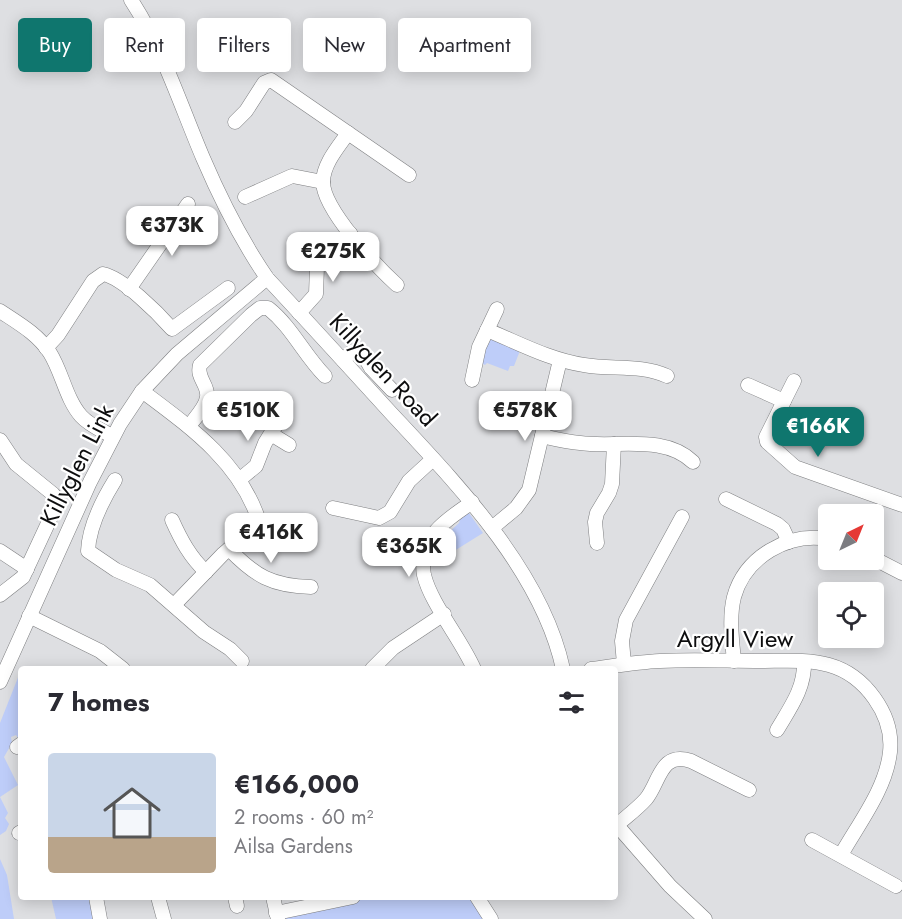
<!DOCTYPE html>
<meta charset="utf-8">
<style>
:root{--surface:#fff;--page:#f7f7f7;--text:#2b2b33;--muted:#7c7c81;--accent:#0f766e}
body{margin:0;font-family:Jost,sans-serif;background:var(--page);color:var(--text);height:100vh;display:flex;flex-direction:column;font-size:22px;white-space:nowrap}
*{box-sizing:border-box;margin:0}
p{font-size:20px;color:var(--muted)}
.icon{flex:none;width:33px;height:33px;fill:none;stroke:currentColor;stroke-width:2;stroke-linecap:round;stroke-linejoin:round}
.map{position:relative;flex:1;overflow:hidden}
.panel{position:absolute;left:18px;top:666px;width:600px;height:234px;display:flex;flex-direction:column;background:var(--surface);border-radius:6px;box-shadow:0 3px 15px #0003}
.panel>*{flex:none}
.guide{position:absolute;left:18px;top:18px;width:600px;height:54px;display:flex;gap:12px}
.needle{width:39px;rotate:43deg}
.buttons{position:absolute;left:818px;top:504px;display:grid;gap:12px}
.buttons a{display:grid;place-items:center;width:66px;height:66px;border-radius:6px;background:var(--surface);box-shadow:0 3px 15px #0003;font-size:30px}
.price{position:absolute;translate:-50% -51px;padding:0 14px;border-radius:12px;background:#fff;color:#222;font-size:20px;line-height:39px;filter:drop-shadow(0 2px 3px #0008)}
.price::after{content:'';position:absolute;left:50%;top:36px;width:18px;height:14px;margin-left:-9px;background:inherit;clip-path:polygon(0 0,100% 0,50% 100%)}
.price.current{background:var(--accent);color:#fff}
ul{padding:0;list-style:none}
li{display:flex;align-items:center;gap:18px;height:150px;padding:0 30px}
li span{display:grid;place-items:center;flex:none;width:168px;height:120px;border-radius:6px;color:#555}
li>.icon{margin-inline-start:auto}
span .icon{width:72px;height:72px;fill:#fffc;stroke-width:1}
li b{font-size:26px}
h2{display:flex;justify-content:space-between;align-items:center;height:72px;padding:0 30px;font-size:26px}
.tag{padding:0 21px;border-radius:6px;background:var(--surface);box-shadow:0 3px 15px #0003;font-size:21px;line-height:54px}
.tag.current{background:var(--accent);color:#fff}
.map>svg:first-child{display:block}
.green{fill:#becdf9}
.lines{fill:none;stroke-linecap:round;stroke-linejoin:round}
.minor-casing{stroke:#7e7f81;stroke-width:15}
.minor{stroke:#fff;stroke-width:14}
.labels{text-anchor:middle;stroke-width:4.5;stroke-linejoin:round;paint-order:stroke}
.street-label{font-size:24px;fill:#0d0d0e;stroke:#fff}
</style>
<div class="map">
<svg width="902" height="919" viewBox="0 0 902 919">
<rect width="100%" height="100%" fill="#dedfe2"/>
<g class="green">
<path d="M492,338L521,348L514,366H510L508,371L487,363L485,365L481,363L483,345Z"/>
<path d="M469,513L483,533L430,566V558L437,537H444L459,523L461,516Z"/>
<path d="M21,670V738L19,739L16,735L11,737L12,743L4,757L18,785L0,797L8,813L5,818L9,824L6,831L0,835V723Z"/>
<path d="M0,859L7,875L14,919H0Z"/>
<path d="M51,897H89L93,919H56Z"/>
<path d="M346,897H473L487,919H284L283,914Z"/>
</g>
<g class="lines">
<g class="minor-casing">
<g id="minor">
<path d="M131,0C163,49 180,104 203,158C221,200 241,240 267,278C308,322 349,367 390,412C456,483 542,571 563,669"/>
<path d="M235,122L246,111L264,83L271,80L409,175"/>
<path d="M348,133C339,146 323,164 323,182C323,209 377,267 397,285"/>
<path d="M245,197L292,176L323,182"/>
<path d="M129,289L188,204"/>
<path d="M0,311C18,323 38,334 50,353C62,372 66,399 81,416C89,425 101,430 112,436"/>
<path d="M299,313L316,294L317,267L320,261L332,247L350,233"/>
<path d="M487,330C519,343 550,360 584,365C612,370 640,364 667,376"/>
<path d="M46,348L58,335L93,281L103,274C123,278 158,313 172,329L228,288"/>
<path d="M343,360L353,351L362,352L371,368L392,390"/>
<path d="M472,380L479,347L497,309"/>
<path d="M794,381L766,437L767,442L795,467L902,505"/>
<path d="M748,385L784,401"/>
<path d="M142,391C190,427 240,462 259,521L254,528L223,554L174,605"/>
<path d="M189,426C195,418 206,407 207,397C209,385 196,378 200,365L251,315L260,308H268C292,327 304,355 325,376"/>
<path d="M271,434L289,445"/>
<path d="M542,436C555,439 567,442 580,443C617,448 664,434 693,462"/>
<path d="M0,440L16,464L53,494L57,499V504L23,577L0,595"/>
<path d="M115,480C102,501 89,526 88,551L116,570L150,585L204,632L230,649L242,661"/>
<path d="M239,480L256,466L265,443L278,422"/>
<path d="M726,499L777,524L783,529L789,542"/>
<path d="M472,502C460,511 445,520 436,531C427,543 421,560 424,575C431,604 461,639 474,669"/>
<path d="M333,508L379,518L390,512L409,481L433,459"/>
<path d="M172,520C181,540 190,557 206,572"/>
<path d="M492,528L516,508L529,490L560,360"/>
<path d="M597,543L595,522L597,513L609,493L612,484L614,444"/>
<path d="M229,549C255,576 272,586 311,587"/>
<path d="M0,551L27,569"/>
<path d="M873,558L902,573"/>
<path d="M29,616L100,651L123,669"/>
<path d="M734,661C732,640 729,617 734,597C745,557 788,532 828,539"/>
<path d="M624,664L622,641L626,620L682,517"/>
<path d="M372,669L393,648L444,614"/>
<path d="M591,669C614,666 637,662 660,661C693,659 727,661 761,661C783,661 808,659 829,665C865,675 894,715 890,752C886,789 859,823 841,855"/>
<path d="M0,682L90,482L120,424L142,391L177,354L267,278"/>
<path d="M777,730C790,708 805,688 804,662"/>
<path d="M17,747L21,744"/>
<path d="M615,823L670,886L705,919"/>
<path d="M617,825C626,817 637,809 646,799C660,782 660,751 691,761L749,790"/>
<path d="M19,833L21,832"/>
<path d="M812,840L896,886"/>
<path d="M96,897L100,919"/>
<path d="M158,897L164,919"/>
<path d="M235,897L237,906"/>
<path d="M273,897L278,919"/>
<path d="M477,897L491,919"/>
<path d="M276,913L353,897"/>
</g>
</g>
<use href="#minor" class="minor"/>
</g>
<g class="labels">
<g class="street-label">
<text transform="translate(383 370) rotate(47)" y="8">Killyglen Road</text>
<text transform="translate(77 465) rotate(-63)" y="8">Killyglen Link</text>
<text x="735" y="647">Argyll View</text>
</g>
</g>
</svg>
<div class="buttons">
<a><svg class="needle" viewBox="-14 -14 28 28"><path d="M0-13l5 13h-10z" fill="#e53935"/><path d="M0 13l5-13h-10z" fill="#7c7c81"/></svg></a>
<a><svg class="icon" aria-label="locate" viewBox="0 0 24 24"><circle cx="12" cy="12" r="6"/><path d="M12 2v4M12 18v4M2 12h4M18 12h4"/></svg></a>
</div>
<b class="price" style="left:172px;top:257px">€373K</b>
<b class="price" style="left:333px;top:283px">€275K</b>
<b class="price" style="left:248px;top:442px">€510K</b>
<b class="price" style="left:525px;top:442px">€578K</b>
<b class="price current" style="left:818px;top:458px">€166K</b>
<b class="price" style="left:271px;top:564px">€416K</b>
<b class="price" style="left:409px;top:578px">€365K</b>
<div class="guide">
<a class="tag current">Buy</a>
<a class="tag">Rent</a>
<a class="tag">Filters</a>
<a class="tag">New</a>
<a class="tag">Apartment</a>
</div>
<section class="panel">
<h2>7 homes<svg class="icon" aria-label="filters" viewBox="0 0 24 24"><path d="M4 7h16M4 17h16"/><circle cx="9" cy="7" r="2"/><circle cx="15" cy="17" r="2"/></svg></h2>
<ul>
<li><span style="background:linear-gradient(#c9d6e8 70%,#b9a48a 0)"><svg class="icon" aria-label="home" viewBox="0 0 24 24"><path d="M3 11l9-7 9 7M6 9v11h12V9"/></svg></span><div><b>€166,000</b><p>2 rooms · 60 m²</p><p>Ailsa Gardens</p></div></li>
</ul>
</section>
</div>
